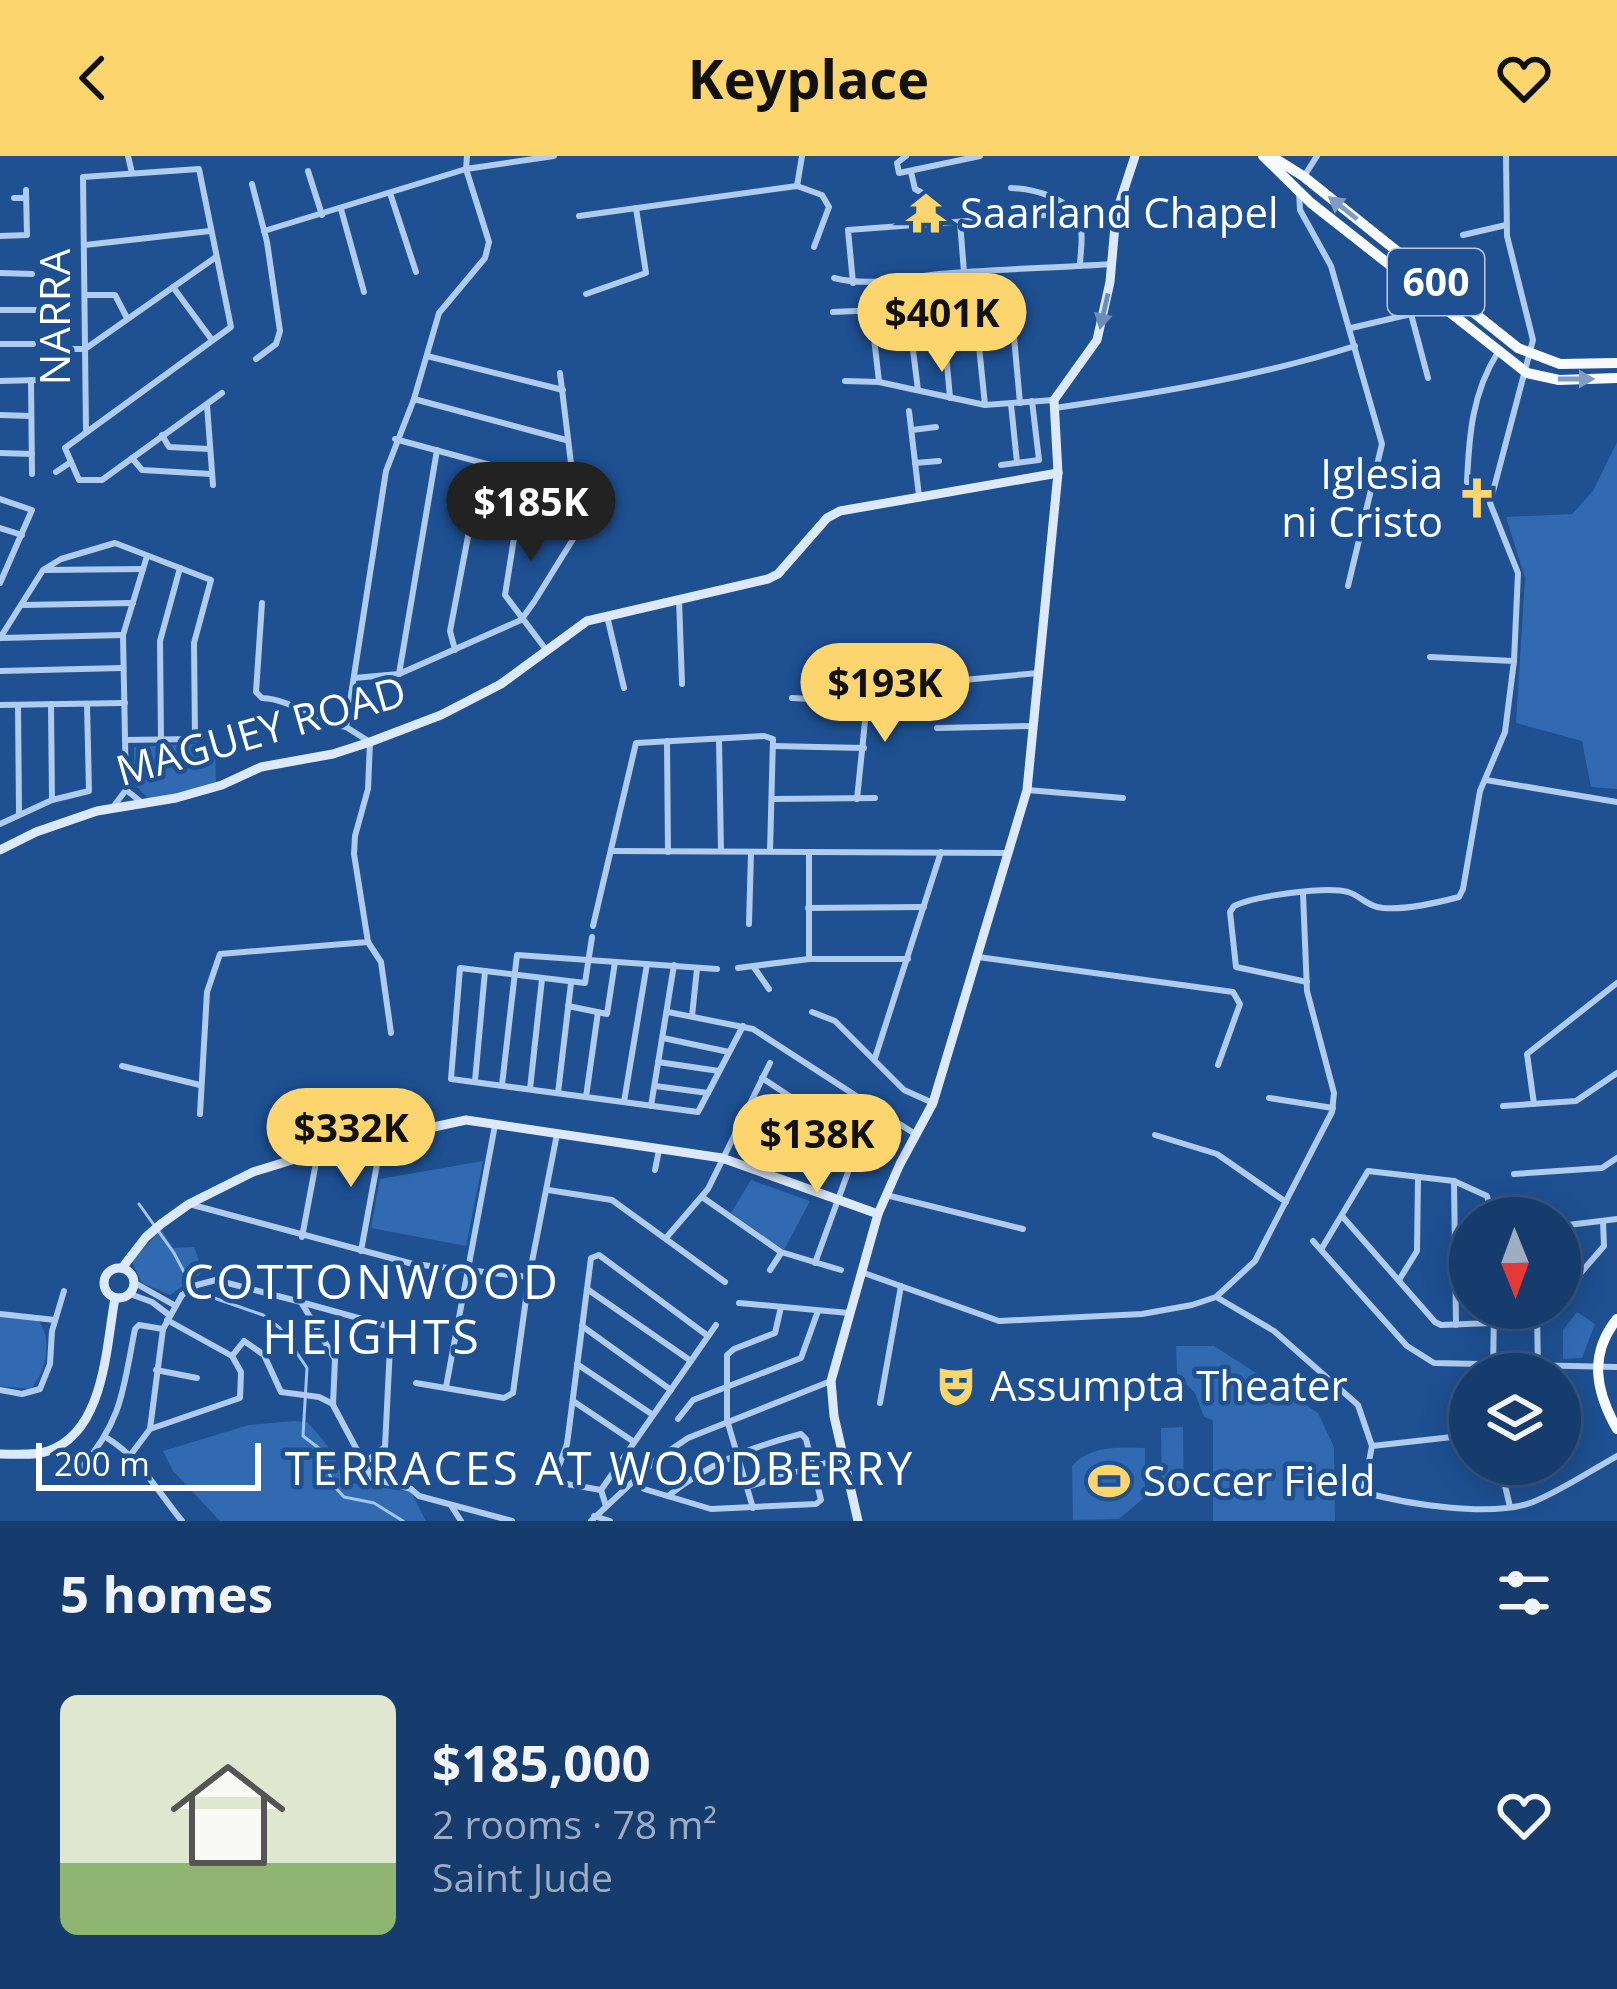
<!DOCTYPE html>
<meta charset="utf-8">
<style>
:root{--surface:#163c6e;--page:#1f4373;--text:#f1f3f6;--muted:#9eadc2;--line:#355681;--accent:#fdd56f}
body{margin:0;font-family:"Open Sans",sans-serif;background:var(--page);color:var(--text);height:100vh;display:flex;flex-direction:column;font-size:45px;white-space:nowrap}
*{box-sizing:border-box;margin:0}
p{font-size:39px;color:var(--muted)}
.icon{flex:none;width:66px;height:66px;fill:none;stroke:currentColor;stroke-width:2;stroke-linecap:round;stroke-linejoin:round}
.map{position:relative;height:1365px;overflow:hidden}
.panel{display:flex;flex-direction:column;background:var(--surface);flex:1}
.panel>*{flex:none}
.needle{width:78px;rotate:179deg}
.tools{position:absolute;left:1449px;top:1041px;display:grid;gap:24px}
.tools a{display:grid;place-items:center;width:132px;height:132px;border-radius:50%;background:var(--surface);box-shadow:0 6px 30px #0003,0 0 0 3px var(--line);font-size:60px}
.scale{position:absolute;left:36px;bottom:30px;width:225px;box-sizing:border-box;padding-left:12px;border:6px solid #fff;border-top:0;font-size:33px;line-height:42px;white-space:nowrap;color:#fff;-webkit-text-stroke:9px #1e5092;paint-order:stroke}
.price{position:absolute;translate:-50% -102px;padding:0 27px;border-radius:42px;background:var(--accent);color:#111;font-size:39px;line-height:78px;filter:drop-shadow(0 3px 6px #0008)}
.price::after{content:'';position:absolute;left:50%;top:72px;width:36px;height:27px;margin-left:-18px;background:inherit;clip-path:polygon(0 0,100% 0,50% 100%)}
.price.active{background:#222;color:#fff}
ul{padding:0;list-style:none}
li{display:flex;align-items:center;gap:36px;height:300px;padding:0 60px}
li span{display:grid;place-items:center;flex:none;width:336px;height:240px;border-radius:18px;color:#555}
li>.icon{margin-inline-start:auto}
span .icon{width:144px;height:144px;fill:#fffc;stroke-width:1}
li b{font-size:51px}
h2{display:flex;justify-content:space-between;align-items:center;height:144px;padding:0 60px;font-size:51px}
header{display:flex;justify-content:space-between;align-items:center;height:156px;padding:0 60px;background:var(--accent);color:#111;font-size:54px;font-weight:700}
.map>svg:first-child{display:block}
.green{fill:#316ab0}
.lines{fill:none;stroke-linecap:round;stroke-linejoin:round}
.stream{stroke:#a3c6f0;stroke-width:3}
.street{stroke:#afcbee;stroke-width:6}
.secondary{stroke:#dce9fa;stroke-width:9}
.primary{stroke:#f7faff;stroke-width:10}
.oneway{fill:#809cc3}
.oneway2{fill:#6a8dbc}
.labels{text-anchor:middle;stroke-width:9;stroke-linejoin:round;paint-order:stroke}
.shield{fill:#1e5092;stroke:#bccade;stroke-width:3}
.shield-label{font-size:39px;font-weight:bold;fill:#fff}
.poi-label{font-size:42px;fill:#fff;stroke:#1e5092;text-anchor:start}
.street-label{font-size:42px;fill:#fff;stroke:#1e5092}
.neighbourhood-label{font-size:45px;letter-spacing:3px;fill:#fff;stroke:#1e5092}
.quarter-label{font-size:48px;letter-spacing:3px;fill:#fff;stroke:#1e5092}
</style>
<header><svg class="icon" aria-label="back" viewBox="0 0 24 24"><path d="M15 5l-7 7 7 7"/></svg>Keyplace<svg class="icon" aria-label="heart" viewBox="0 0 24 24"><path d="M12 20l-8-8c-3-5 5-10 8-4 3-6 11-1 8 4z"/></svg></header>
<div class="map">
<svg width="1617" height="1365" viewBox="0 0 1617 1365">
<rect width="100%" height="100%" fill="#1e5092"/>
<g class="green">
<path d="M1617,286V633L1591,631L1582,585L1516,567L1525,422L1506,361L1572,358L1593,335Z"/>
<path d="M215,587L216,629L151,645L134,628V591Z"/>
<path d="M483,1005L466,1090L371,1072L380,1023Z"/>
<path d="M751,1024L810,1045L784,1094L731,1057Z"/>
<path d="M161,1073L173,1092L194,1091L203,1116L170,1139L142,1127L132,1106Z"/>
<path d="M1577,1156L1595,1168L1582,1202L1563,1203V1174Z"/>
<path d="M0,1160L37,1163C54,1182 46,1215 31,1233L0,1230Z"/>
<path d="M1176,1190H1214L1318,1257L1334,1291L1335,1365H1213V1264L1204,1261L1195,1237L1177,1219Z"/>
<path d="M294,1265L307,1266C326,1286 337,1300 343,1326L411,1336L426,1365H220L173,1315L163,1295L249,1269Z"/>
<path d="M1183,1271L1184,1340H1162L1161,1272Z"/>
<path d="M1145,1292V1341L1119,1363L1073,1364L1072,1310C1091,1289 1117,1292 1145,1292Z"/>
</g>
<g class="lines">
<path class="stream" d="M139,1048L174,1097L194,1135L263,1159L280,1172L307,1212L303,1280L320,1293L334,1330L344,1341L374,1347L403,1365"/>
<g class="street">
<path d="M128,0L132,17"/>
<path d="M906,0L897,7L899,17L980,0"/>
<path d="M1506,0L1507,80L1533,184L1490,347L1518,417L1514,505"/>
<path d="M308,15L322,59"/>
<path d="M911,16L915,33L928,40L933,68"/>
<path d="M1303,22L1317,0"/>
<path d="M252,28L267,86L280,175L276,188L256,203"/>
<path d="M797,30L802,0"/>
<path d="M1011,32C1034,33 1072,42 1080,68C1084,80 1080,98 1080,110"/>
<path d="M1299,35L1300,54L1331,110L1382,288L1348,430"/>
<path d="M390,37L416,116"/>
<path d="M14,42H26"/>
<path d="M341,53L364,136"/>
<path d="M579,60L797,30L822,39L829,51L814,91"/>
<path d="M960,66L964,116"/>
<path d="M264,75L466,13L554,0"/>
<path d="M1463,79L1506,69"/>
<path d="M0,80L27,79L26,34"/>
<path d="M85,89L210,75"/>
<path d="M0,117L32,118"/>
<path d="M834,122C869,131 903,122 939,118C996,113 1054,112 1111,108"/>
<path d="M853,127L848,74L1073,57"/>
<path d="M173,131L212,184"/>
<path d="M1010,137L1020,247"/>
<path d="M586,138L646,117L636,52"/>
<path d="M85,139H115L127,162"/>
<path d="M975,151L985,249"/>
<path d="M942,152L950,242"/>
<path d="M0,154H36"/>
<path d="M908,154L918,234"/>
<path d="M871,155L879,226"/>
<path d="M833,156L1011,148"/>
<path d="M1411,158L1428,222"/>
<path d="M1351,172L1411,158L1430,142"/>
<path d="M0,188H33"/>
<path d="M63,193H85L216,101"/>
<path d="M427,200L563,234"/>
<path d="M31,224L32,318"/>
<path d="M0,225L38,224"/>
<path d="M845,225L879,226L985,249L1054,244"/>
<path d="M414,243L566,284"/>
<path d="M1011,248L1017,307"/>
<path d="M207,249L213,329"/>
<path d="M1055,252C1157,237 1257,221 1355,190"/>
<path d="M909,255L919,340"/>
<path d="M0,259L31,260"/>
<path d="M912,274L936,271"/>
<path d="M86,275L83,21L199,13L231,171L65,292L79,324H102L222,237"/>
<path d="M162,279L169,291L209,293"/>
<path d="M395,283L574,332"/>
<path d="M0,297L32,298"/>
<path d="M132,302L142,314L211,318"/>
<path d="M915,307L939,305"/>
<path d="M1001,309L1039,304L1032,245"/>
<path d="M56,316L71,306"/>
<path d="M524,319L505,439L547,495"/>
<path d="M1467,326C1469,280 1472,237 1498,196"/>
<path d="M0,343L32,354L0,427"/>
<path d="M0,372L22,379"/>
<path d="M45,414L143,413"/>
<path d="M679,443L682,528"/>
<path d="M262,447L256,536L262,542C293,543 314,567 346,571"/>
<path d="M22,449L133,447"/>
<path d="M607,460L624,532"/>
<path d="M0,482L43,414L61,403L115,387L211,424L194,487L195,583L125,584"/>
<path d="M1,482L123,479"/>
<path d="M455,494L450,475L482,307"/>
<path d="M0,515L122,512"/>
<path d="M399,518L437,294"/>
<path d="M354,522L399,518L521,464L534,446L575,380L574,332L560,217"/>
<path d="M919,528L1039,517"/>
<path d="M792,542L867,546L857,643"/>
<path d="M51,548L52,644"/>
<path d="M0,549L125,547"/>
<path d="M18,549L19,657"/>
<path d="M937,572L1034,570"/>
<path d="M161,583L160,485L180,412"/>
<path d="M719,583L721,695"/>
<path d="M667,585L668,696"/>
<path d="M773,590L864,592"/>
<path d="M1486,624L1617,646"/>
<path d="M126,634L123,479L147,400"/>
<path d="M1027,634L1123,642"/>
<path d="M773,643L875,642"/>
<path d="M113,651L126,634L140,645"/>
<path d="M0,668L52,644L89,635L87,548"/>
<path d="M611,695L1009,697"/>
<path d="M809,696V803"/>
<path d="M808,752L924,751"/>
<path d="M749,768L751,696"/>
<path d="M593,770L636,587L764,580L773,583L770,695"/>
<path d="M592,781L585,827L460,812L451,923L698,956L743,870"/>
<path d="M368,786L381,806L391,877"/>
<path d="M978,801L1233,836L1240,848L1218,909"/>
<path d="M738,812L753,810"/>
<path d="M1307,826L1236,811L1230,756L1234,750C1254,740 1326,730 1348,736C1361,740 1368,751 1383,752C1407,754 1436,747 1459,741L1463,733L1480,635L1505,576L1514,505L1430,501"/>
<path d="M769,833L753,810L809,803H908"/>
<path d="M568,850L607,858L615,806"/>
<path d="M668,856L753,873L915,978"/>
<path d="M812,856L835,865L904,934L933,947"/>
<path d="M692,860L697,813"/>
<path d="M663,882L729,896"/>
<path d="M875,902L941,696"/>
<path d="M658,906L719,915"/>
<path d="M122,910L200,929"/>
<path d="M762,922L859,986L879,993"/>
<path d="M475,925L485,815"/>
<path d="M502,929L517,799L717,813"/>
<path d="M655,930L708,937"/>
<path d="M530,933L542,823"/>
<path d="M558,937L571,827"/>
<path d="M586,941L598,856"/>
<path d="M1269,942L1333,952"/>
<path d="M624,946L647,808"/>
<path d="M1534,948L1527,898L1617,827"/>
<path d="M651,950L674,809"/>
<path d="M1503,950L1576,945L1617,917"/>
<path d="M200,958L207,836L220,798L368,786L354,698L355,680L368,633L370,586L346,571L386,315L414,243L439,157L485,102L489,86L466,13L467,0"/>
<path d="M800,971L812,955"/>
<path d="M1155,979L1217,998L1286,1046"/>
<path d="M655,1014L659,994"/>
<path d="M1514,1018L1602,1012L1617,1002"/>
<path d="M1454,1025L1456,1169"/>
<path d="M548,1034L612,1044L725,1126"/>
<path d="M886,1039L1023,1073"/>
<path d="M702,1041L781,1096L841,1114"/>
<path d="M189,1048L413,1108L529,1121"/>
<path d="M1342,1060L1435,1166L1441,1169L1493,1167"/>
<path d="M1560,1070L1617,1063"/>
<path d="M302,1081L318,996"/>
<path d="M666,1082L708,1033L770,907"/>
<path d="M1313,1085L1407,1190L1434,1207L1617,1211"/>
<path d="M1322,1092L1368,1015L1454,1025L1487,1040L1493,1062"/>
<path d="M361,1095L382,981"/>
<path d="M815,1107L859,986"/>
<path d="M770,1114L781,1097"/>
<path d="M861,1116L999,1165L1142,1158L1192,1149L1216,1141L1255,1105L1332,956L1334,937L1307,835L1303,737"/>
<path d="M1399,1124L1417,1095L1418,1022"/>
<path d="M135,1127L174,1149"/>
<path d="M587,1133L691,1205"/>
<path d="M1560,1134L1565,1135L1604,1090L1603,1065"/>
<path d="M130,1138L152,1146L169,1159"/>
<path d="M1218,1142L1274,1175L1358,1249L1372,1290L1363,1336C1406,1348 1491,1362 1533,1346C1562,1334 1590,1315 1617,1300"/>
<path d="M304,1147L391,1171L385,1291L364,1307"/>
<path d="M739,1147L849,1157"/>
<path d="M1537,1152L1538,1218"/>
<path d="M0,1158L55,1164"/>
<path d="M582,1170L671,1234"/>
<path d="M232,1200L244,1185L264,1199L281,1236L319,1241L333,1248"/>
<path d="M577,1208L653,1259"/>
<path d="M156,1214L197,1222"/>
<path d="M1493,1218L1494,1152"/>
<path d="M416,1227L504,1242L513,1237L529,1121L557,978"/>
<path d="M446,1231L495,969"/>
<path d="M0,1234L22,1238L40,1233L50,1208L52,1175L64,1135"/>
<path d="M573,1245L634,1286"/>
<path d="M880,1247L901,1130"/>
<path d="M678,1263L693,1244L801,1202L818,1155"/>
<path d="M150,1273L240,1242L241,1216L232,1200L167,1164"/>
<path d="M107,1282C139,1301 158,1336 182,1365"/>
<path d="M1372,1290L1470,1279"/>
<path d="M132,1297L150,1273L163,1173L182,1139L197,1129L216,1124L301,1146L335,1203L333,1249L372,1322L411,1333L419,1340L512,1365"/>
<path d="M1500,1308L1510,1351"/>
<path d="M82,1311C123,1263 123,1233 135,1173L139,1169L163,1173"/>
<path d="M747,1331L845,1301"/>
<path d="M644,1333L711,1353L816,1348L821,1344L806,1283L801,1278C751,1291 709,1307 668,1340"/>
<path d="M601,1334L716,1169"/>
<path d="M606,1350L601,1334L561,1327L556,1318L567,1288L591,1102L599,1099L708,1180"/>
<path d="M452,1351L461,1365"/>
<path d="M753,1352L727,1264V1199L734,1193L775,1177L781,1151"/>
<path d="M594,1360L610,1365"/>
<path d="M591,1365L657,1303L688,1282L831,1225"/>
</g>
<g class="secondary">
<path d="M0,694L36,676L97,655L176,642L222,629L261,611L333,598L370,586L441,559L501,528L587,465L768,423L778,418L827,362L840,355L1058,317"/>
<circle cx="119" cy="1127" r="15"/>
<path d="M122,1112L146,1081L161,1068L189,1048L253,1016L318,996L466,964L722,1002L878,1058"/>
<path d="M0,1298C16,1298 34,1300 48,1295C105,1276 106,1190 115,1142"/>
<path d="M858,1365L834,1260L831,1225L878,1058L900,1008L933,947L1027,634L1058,317L1054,244L1097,184L1110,126L1116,58L1135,0"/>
</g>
<g class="primary">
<path d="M1263,0L1311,47L1527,217L1559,224L1617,222"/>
<path d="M1271,0L1303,20L1518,192L1560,208L1617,207"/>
<path d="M1617,1163C1588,1199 1596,1236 1617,1273"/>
</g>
</g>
<defs><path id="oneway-solid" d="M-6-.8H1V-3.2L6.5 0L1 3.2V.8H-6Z" transform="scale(3)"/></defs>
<g class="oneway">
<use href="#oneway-solid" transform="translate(1343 52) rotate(-142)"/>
<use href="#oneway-solid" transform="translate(1576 223)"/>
</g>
<use class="oneway2" href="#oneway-solid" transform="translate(1104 155) rotate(103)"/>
<defs>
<g id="temple-bare" transform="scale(3.24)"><path d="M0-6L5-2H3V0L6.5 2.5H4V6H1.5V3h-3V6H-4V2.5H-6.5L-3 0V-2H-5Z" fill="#fdd56f" stroke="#1e5092" stroke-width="2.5" paint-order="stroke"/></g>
<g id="church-bare" transform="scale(3.24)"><path d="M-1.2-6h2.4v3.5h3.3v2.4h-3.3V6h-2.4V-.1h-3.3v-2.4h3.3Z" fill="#fdd56f" stroke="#1e5092" stroke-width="2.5" paint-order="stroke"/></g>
<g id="theatre-bare" transform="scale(3.24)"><path d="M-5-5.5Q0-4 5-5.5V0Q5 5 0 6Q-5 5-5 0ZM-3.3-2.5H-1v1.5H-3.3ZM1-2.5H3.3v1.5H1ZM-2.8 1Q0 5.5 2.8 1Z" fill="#fdd56f" stroke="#1e5092" stroke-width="2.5" paint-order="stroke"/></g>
<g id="stadium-bare" transform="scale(3.24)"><path d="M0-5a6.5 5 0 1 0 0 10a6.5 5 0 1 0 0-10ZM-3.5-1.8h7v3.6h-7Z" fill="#fdd56f" stroke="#1e5092" stroke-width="2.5" paint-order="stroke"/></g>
</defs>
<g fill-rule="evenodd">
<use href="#temple-bare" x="926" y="57"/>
<use href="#church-bare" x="1477" y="342"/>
<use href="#theatre-bare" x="956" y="1230"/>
<use href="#stadium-bare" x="1109" y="1325"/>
</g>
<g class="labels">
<rect class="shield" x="1388" y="93" width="96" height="66" rx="9"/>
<g class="shield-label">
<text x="1436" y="140">600</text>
</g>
<g class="poi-label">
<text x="960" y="72">Saarland Chapel</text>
<text x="1443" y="333" text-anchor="end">Iglesia<tspan x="1443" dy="48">ni Cristo</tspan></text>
<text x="990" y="1245">Assumpta Theater</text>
<text x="1143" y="1340">Soccer Field</text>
</g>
<g class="street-label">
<text transform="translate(55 161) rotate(-90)" y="15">NARRA</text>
<text transform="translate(261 575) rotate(-16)" y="15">MAGUEY ROAD</text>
</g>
<g class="neighbourhood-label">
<text x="600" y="1329">TERRACES AT WOODBERRY</text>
</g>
<g class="quarter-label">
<text x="372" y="1143">COTTONWOOD<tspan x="372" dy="55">HEIGHTS</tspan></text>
</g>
</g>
</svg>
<div class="tools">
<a><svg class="needle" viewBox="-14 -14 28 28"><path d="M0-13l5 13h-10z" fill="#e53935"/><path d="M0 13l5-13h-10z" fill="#9eadc2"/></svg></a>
<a><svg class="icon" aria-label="layers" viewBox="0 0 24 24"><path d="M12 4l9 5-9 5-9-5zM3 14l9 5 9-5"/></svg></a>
</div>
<div class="scale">200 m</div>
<b class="price" style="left:942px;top:219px">$401K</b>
<b class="price active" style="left:531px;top:408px">$185K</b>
<b class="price" style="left:885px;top:589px">$193K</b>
<b class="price" style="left:351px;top:1034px">$332K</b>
<b class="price" style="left:817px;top:1040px">$138K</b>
</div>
<section class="panel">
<h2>5 homes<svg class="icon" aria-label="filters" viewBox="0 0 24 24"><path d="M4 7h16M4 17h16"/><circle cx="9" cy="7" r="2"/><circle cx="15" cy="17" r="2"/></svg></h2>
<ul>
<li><span style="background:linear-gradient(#dfe7d0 70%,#8fb573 0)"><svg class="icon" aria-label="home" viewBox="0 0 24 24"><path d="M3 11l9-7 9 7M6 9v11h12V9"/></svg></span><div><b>$185,000</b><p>2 rooms · 78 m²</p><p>Saint Jude</p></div><svg class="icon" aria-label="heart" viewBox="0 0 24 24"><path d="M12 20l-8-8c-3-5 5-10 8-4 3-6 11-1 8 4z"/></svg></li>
</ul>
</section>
